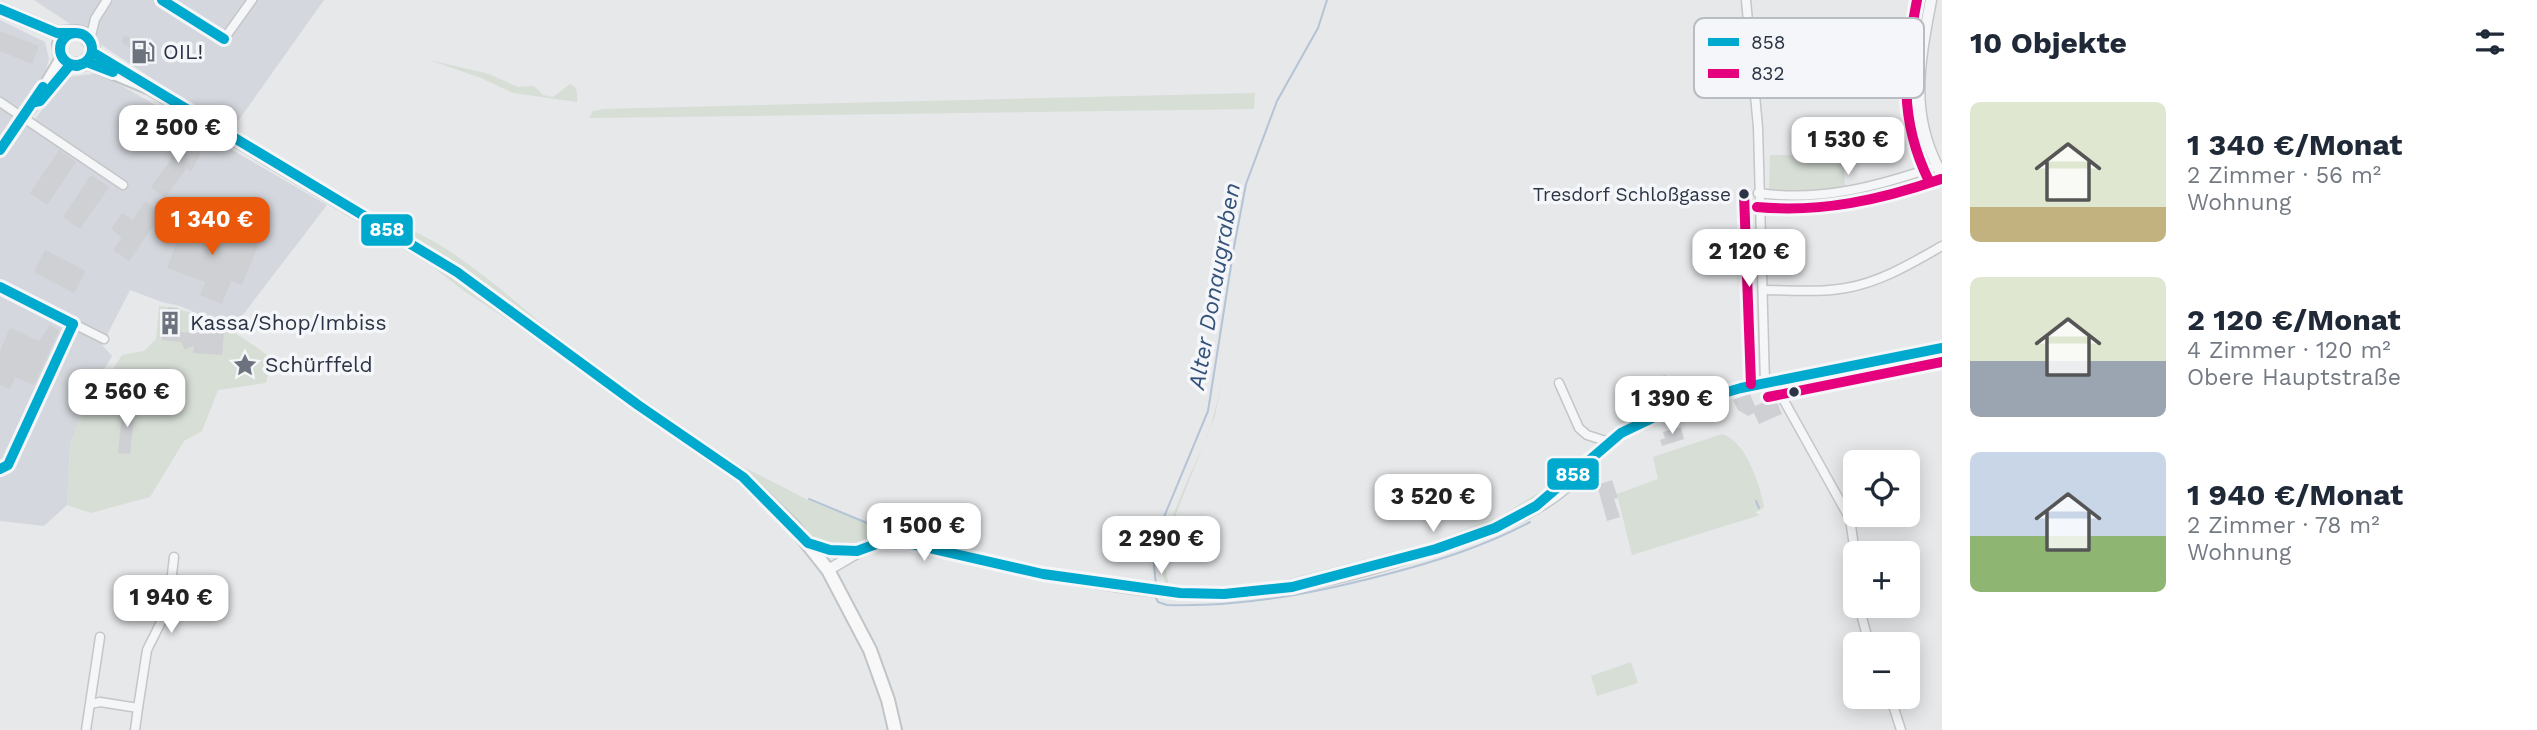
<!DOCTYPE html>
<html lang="de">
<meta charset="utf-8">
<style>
:root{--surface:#fff;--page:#f6f6f7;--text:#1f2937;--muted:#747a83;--accent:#ea580c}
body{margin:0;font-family:"Work Sans",sans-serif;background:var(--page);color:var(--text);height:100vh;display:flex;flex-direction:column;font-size:26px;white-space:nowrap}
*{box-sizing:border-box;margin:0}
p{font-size:23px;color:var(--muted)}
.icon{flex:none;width:38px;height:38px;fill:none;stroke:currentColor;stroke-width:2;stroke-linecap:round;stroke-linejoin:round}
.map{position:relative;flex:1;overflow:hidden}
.drawer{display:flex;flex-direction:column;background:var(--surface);width:595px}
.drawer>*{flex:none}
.tools{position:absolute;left:1843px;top:450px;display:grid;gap:14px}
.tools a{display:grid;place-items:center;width:77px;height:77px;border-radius:10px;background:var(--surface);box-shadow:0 4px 18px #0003;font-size:35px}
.price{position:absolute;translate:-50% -60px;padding:0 16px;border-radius:14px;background:#fff;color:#222;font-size:23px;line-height:46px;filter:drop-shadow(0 2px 4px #0008)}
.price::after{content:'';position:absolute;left:50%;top:42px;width:21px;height:16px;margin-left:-10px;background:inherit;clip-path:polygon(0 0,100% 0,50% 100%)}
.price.selected{background:var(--accent);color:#fff}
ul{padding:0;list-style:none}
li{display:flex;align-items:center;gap:21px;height:175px;padding:0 28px}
li span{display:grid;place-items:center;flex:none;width:196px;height:140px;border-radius:10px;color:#555}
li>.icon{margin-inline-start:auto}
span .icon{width:84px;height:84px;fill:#fffc;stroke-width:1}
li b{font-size:30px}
h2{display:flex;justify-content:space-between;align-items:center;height:84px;padding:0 28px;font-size:30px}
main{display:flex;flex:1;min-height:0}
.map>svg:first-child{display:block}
.built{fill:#d4d7dd}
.green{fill:#d6ded6}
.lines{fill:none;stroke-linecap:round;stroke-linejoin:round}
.stream{stroke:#b4c4d5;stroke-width:2}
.building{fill:#ced0d3}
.minor-casing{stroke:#c4c6c8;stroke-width:11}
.tertiary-casing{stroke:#c4c6c8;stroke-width:13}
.secondary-casing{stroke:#c4c6c8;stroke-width:14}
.primary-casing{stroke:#c2c5c8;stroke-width:16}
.minor{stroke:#f5f6f7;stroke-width:8}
.tertiary{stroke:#f5f6f7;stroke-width:10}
.secondary{stroke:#f8f8f8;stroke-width:10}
.primary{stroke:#f8f8f8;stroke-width:12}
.bus-1-casing{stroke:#f4f6f9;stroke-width:16}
.bus-2-casing{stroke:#f4f6f9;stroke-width:16}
.bus-1{stroke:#00a9ce;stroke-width:10}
.bus-2{stroke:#e5007d;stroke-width:10}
.bus-dot{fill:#2b3445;stroke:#f4f6f9;stroke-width:2.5}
.labels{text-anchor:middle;stroke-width:7;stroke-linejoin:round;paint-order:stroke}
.bus-label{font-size:19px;fill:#2b3445;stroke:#f4f6f9;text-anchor:end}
.poi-label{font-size:21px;fill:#2b3445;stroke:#f4f6f9;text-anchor:start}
.water-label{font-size:23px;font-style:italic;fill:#34527a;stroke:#f4f6f9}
.key{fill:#f4f6f9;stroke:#b8bcc3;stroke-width:2}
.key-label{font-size:19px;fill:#2b3445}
.line-badge{stroke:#f4f6f9;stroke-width:2.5}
.badge-label{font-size:19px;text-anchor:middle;font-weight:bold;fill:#fff}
</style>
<main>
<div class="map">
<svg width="1942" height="730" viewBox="0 0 1942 730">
<rect width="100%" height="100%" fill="#e6e8ea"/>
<g class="built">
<path d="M34,0H324L231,131Z"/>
<path d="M0,20L45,42L49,59L45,73L21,110L35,119L68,77L100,73L327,205L232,329L180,306L162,302L130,290L102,345L112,356L88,396L70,445L67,505L44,526L0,521Z"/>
</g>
<g class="green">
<path d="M429,60L489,74L518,87L534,86L543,95L553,97L570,84C578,87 578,96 577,102L513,93L481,78Z"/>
<path d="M1255,93L1254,109L589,118L593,111L604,109Z"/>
<path d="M1770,155L1843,156L1845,188L1769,192Z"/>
<path d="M378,219C438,231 501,290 547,328V332L473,277Z"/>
<path d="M403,244L442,267L585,370L464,291Z"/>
<path d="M159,306C201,310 239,333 272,359L266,383L218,390L202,431L184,441L150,497L91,513L67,505L70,445L80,415L88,396L103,385L122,355L144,351L156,339Z"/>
<path d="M1225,363L1215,416L1166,539L1165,566L1169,586H1233L1280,581L1435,541L1501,516L1577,468C1524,522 1447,543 1376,563C1327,576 1275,590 1224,591C1206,591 1188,589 1170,588C1141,564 1198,462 1209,432C1216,409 1221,386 1225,363Z"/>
<path d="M1722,434C1746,441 1760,485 1764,507L1755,513L1760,515L1632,555L1617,494L1658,479L1653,457Z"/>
<path d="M728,459L812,502L906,538L874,539L854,545L834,546L810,540Z"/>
<path d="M1631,662L1638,683L1597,696L1591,676Z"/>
</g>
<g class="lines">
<g class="stream">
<path d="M809,499L872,525L927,542"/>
<path d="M1756,501L1759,508"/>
<path d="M1024,565L1141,582"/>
<path d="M1156,585L1153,555L1154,541L1208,411L1234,247L1246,184L1277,101L1318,28L1327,0"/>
<path d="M1155,596L1158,602L1167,605C1242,607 1311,594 1384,575C1434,562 1483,547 1530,522"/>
</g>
</g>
<g class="building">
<path d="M0,31L39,46L32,64L0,51Z"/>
<path d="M125,35L141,44L143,40L153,46L146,58L121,42Z"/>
<path d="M179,135L205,145L191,172L187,168L165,198L151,187L170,161Z"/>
<path d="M59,150L76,162L47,205L30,193Z"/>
<path d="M91,175L109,187L80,229L63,217Z"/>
<path d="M145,201L162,213L129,261L113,250L122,237L111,229L122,213L133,220Z"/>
<path d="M187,216L259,244L242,285L231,281L222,304L200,295L205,282L167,268Z"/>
<path d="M45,250L86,271L74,293L34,272Z"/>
<path d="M168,307L179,308L177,332L195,333V323L201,324V331L224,333L222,355L193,353L194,345L185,350L181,342L162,340L164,315H167Z"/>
<path d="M50,325L59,330L34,385L15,377L10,389L0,385V351L10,328L39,341Z"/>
<path d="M1665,375L1669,390L1640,399L1632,386Z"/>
<path d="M1750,394L1755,406L1764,402L1766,396L1776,400L1782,414L1759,424L1754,413L1748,416L1738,410L1733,400Z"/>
<path d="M123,404L135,405L130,454L118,453Z"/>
<path d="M1681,427L1684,439L1662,446L1660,440L1665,438L1663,432Z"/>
<path d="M1612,480L1618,498L1614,499L1620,517L1607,521L1597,485Z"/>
</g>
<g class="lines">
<g class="minor-casing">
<g id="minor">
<path d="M162,0L224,39L252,0"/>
<path d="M1746,0L1758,127L1765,383"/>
<path d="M90,40L95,19L107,0"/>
<path d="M0,102L123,185"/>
<path d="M1758,193C1821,202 1879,186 1937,166"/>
<path d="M0,287L104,339"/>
<path d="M1763,290C1791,290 1819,293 1846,288C1881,282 1912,263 1942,246"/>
<path d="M1773,381L1850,519L1855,553"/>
<path d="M1559,383L1579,428L1587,435L1609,442"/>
<path d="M0,469L8,465L73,324"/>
<path d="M1859,606L1869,644"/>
<path d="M1890,696L1901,730"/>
<path d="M91,704L100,702L138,708L135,730"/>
<path d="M138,708L147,650L168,608L174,557"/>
<path d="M86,730L100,637"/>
</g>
</g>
<g class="tertiary-casing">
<g id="tertiary">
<path d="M1931,0C1919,64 1908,116 1942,175"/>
<path d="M1577,473L1621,433L1675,407L1741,388L1942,348"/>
<path d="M1539,503L1565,482"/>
<path d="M828,570L869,546L893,542C940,546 995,565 1043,574C1102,584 1163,596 1222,594C1301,592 1380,568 1454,543C1492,531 1560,504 1580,471"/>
</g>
</g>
<g class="secondary-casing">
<path id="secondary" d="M0,150L35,102L61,58"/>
</g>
<g class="primary-casing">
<g id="primary">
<path d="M0,9L57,33L77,32L85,34L93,48L91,55L84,64L70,65L61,58L59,44L66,35"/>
<path d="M87,62L150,88L457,272L638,405L743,477L794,527L828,570L870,650L888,700L895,730"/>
<path d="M808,543L830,550L857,551"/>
</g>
</g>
<use href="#minor" class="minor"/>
<use href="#tertiary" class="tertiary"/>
<use href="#secondary" class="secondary"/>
<use href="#primary" class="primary"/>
<g class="bus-1-casing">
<g id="bus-1">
<path d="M162,0L224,39"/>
<path d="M0,9L57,33H73"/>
<circle cx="76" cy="49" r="16"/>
<path d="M92,52L457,272L638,405L743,477L808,543L830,550L857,551L879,543H907L1043,574L1180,593L1224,594L1292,587L1436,549L1495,528L1536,506L1621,433L1675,407L1741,388L1942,348"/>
<path d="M35,102L40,101L70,65L77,66L87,62L113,72"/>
<path d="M0,150L43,87"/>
<path d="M0,287L73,324"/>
<path d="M0,469L8,465L73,324"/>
</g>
</g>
<g class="bus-2-casing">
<g id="bus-2">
<path d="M1917,0C1904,67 1898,118 1929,181"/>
<path d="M1744,194L1751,384"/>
<path d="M1757,207C1821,213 1880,200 1941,179"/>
<path d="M1768,397L1942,362"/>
</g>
</g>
<use href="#bus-1" class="bus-1"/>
<use href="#bus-2" class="bus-2"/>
</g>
<defs>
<g id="fuel-bare" transform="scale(1.89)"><path d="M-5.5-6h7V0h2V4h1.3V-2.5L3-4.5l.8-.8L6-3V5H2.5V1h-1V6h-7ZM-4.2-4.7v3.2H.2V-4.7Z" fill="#6c737f" stroke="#f4f6f9" stroke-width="2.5" paint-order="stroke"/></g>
<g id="building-bare" transform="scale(1.89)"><path d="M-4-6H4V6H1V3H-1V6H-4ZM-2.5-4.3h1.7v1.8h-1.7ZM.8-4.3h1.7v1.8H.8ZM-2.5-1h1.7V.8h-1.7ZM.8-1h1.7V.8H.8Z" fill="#6c737f" stroke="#f4f6f9" stroke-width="2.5" paint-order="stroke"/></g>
<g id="sight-bare" transform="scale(1.89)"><path d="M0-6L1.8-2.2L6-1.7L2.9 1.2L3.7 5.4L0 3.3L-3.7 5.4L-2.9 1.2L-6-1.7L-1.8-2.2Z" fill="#6c737f" stroke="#f4f6f9" stroke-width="2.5" paint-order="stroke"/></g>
</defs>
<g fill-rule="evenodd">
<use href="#fuel-bare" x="143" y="52"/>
<use href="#building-bare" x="170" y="323"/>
<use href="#sight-bare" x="245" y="365"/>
</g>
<g class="bus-dot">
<circle cx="1744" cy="194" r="6"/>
<circle cx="1794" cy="392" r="6"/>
</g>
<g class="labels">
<g class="bus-label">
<text x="1731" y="201">Tresdorf Schloßgasse</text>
</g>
<g class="poi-label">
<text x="163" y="59">OIL!</text>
<text x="190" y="330">Kassa/Shop/Imbiss</text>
<text x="265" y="372">Schürffeld</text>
</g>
<g class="water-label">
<text transform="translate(1214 286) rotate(-80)" y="8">Alter Donaugraben</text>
</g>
</g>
<rect x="1694" y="18" width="230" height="80" rx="10" class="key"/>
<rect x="1708" y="38" width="31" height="8" fill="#00a9ce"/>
<rect x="1708" y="69" width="31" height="9" fill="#e5007d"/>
<g class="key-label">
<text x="1751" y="49">858</text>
<text x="1751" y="80">832</text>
</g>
<g class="line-badge">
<rect x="360" y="213" width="54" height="34" rx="7" fill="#00a9ce"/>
<rect x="1546" y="457" width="54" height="34" rx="7" fill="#00a9ce"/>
</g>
<g class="badge-label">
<text x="387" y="236">858</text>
<text x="1573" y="481">858</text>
</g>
</svg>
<div class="tools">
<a><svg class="icon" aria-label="locate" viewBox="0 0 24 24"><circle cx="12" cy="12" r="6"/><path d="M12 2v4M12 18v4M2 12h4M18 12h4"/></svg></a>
<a>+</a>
<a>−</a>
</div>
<b class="price" style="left:178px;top:165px">2 500 €</b>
<b class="price" style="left:1848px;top:177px">1 530 €</b>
<b class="price selected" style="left:212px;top:257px">1 340 €</b>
<b class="price" style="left:1749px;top:289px">2 120 €</b>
<b class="price" style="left:127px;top:429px">2 560 €</b>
<b class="price" style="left:1672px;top:436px">1 390 €</b>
<b class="price" style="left:1433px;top:534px">3 520 €</b>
<b class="price" style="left:924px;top:563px">1 500 €</b>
<b class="price" style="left:1161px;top:576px">2 290 €</b>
<b class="price" style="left:171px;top:635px">1 940 €</b>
</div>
<section class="drawer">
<h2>10 Objekte<svg class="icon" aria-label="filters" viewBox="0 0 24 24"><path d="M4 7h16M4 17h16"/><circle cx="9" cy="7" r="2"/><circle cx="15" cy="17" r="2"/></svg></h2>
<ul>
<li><span style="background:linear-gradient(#dfe7d0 75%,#c2b280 0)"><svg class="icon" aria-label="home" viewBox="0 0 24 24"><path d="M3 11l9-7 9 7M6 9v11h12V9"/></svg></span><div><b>1 340 €/Monat</b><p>2 Zimmer · 56 m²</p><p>Wohnung</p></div></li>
<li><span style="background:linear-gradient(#dfe7d0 60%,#9aa5b1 0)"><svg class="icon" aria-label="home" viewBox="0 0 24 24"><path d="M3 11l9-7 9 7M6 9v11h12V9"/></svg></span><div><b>2 120 €/Monat</b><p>4 Zimmer · 120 m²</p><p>Obere Hauptstraße</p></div></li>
<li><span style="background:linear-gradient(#c9d6e8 60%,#8fb573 0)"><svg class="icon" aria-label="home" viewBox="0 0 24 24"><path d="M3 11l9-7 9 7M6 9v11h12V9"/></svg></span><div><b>1 940 €/Monat</b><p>2 Zimmer · 78 m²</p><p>Wohnung</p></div></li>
</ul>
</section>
</main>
